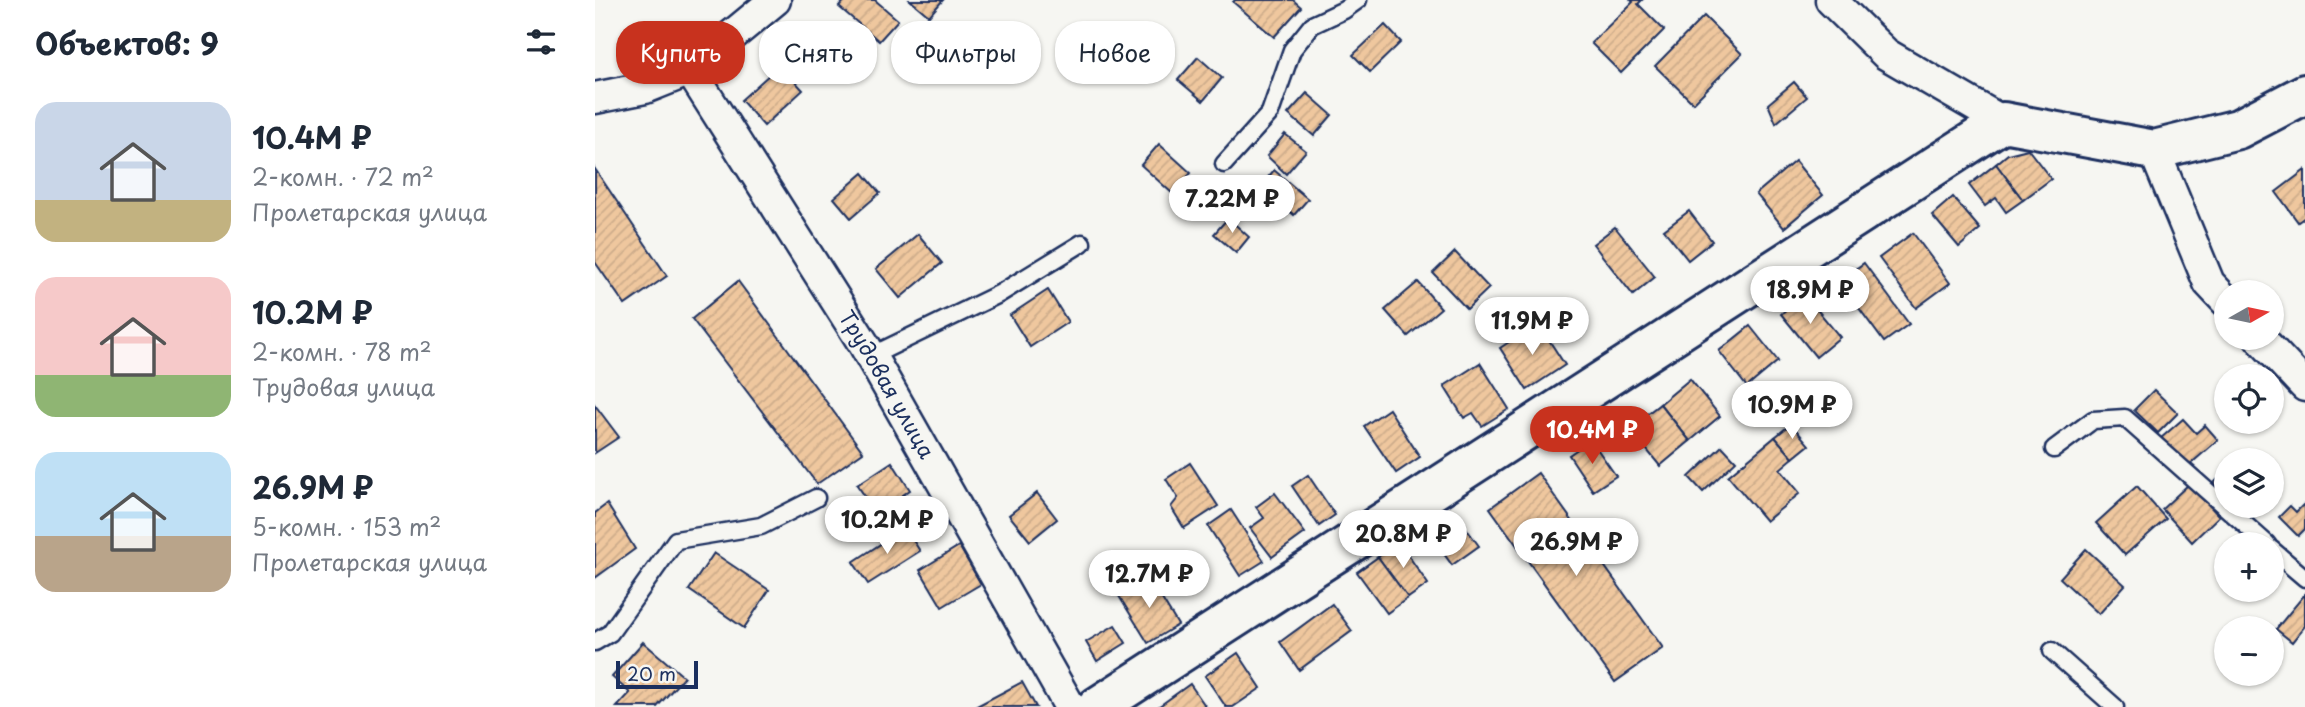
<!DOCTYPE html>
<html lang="ru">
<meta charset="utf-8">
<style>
:root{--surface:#fff;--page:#f2f2f3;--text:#1f2937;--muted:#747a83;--accent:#c8321e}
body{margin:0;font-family:"Playpen Sans",sans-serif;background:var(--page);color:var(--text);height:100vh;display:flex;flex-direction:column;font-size:26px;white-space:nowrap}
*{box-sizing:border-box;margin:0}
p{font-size:23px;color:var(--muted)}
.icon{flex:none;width:38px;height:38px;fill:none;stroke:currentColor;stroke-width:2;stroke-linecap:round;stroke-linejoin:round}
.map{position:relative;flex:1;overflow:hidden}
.panel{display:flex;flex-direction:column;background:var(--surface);width:595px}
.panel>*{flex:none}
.hud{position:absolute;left:21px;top:21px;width:665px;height:63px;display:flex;gap:14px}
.needle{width:46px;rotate:81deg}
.buttons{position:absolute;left:1619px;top:280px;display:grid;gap:14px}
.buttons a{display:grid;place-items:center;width:70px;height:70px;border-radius:50%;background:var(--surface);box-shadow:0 2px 5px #0004;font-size:35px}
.scale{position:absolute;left:21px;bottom:18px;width:82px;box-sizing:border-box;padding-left:7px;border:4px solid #1b2f5e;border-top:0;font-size:19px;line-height:24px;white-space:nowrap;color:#1b2f5e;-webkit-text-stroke:5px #f6f6f2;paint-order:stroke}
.price{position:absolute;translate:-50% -60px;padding:0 16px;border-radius:24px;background:#fff;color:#222;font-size:23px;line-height:46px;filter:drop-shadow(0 2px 4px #0008)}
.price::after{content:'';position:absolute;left:50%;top:42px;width:21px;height:16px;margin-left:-10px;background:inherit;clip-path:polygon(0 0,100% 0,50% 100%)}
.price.selected{background:var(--accent);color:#fff}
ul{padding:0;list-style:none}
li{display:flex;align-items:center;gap:21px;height:175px;padding:0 35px}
li span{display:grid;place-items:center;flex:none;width:196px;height:140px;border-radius:21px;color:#555}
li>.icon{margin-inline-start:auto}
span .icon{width:84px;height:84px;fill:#fffc;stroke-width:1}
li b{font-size:30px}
h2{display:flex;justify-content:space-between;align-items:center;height:84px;padding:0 35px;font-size:30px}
.tag{padding:0 24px;border-radius:28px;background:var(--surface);box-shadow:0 2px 5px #0004;font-size:24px;line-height:63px}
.tag.selected{background:var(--accent);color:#fff}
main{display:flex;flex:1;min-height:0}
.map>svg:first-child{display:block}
.building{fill:url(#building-hatch);stroke:#1b2f5e;stroke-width:2}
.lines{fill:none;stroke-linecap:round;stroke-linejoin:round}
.lane-casing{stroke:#1b2f5e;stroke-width:21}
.street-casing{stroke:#1b2f5e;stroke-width:35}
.secondary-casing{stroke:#1b2f5e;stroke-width:44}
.lane{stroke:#f6f6f2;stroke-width:16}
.street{stroke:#f6f6f2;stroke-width:30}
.secondary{stroke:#f6f6f2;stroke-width:38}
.labels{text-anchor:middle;stroke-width:6;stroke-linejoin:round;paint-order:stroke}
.street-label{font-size:21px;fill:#1b2f5e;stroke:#f6f6f2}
</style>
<main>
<section class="panel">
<h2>Объектов: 9<svg class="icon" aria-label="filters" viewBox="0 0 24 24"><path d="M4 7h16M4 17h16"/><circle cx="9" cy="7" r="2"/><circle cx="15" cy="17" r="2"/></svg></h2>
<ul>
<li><span style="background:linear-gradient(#c9d6e8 70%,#c2b280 0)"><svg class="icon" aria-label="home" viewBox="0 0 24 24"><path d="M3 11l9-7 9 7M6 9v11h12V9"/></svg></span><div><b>10.4M ₽</b><p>2-комн. · 72 m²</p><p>Пролетарская улица</p></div></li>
<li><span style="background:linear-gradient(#f6c9c9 70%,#8fb573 0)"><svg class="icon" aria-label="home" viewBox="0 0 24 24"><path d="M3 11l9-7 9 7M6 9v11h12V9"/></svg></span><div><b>10.2M ₽</b><p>2-комн. · 78 m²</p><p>Трудовая улица</p></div></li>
<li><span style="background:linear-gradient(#bfe0f5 60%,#b9a48a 0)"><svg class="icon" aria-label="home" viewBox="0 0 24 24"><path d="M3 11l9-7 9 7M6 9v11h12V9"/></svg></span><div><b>26.9M ₽</b><p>5-комн. · 153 m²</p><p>Пролетарская улица</p></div></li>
</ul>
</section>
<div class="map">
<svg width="1710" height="707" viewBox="0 0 1710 707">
<defs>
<pattern id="building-hatch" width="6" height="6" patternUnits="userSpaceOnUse" patternTransform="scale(1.75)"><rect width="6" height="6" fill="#efc79e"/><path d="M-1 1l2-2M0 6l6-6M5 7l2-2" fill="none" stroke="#ccab8a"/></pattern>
</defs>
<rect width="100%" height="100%" fill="#f6f6f2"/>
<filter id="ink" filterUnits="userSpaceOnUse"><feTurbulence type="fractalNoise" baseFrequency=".0143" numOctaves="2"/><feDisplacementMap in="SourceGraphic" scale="14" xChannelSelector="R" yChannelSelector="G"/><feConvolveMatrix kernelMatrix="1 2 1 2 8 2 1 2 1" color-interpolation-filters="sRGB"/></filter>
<g filter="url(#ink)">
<g class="building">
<path d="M250,0H280L303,20L284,41L244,7Z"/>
<path d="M315,0H348L334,16Z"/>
<path d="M640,0H698L706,7L679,37L638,2Z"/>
<path d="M1036,0H1047L1043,4L1069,30L1026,73L996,43L1038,2Z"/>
<path d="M1109,16L1147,54L1098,103L1060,66Z"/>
<path d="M790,25L806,42L775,72L758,55Z"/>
<path d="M603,57L627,78L608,101L583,80Z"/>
<path d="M185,65L208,90L169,126L146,100Z"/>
<path d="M1199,82L1212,97L1181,123L1173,104Z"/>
<path d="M712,93L737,115L719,136L693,114Z"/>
<path d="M690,134L711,151L691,174L672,156Z"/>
<path d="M564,144L596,173L578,194L546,165Z"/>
<path d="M1433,149L1456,179L1428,200L1401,164L1413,154Z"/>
<path d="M1200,161L1228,195L1189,228L1161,194Z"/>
<path d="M1401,164L1428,200L1411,212L1401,198L1390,206L1374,185Z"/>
<path d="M0,169L72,276L30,305L0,262Z"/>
<path d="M679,170L713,199L699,215L666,186Z"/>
<path d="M1710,170V217L1703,222L1681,192Z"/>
<path d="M268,173L285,193L256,218L239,198Z"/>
<path d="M1358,197L1385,229L1364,247L1337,215Z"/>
<path d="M1094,211L1117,241L1093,260L1069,230Z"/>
<path d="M633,218L654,237L641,253L619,234Z"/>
<path d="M1020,227L1060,277L1038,295L998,244Z"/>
<path d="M1318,233L1355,283L1321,308L1284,258Z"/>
<path d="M323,234L347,263L305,298L281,269Z"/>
<path d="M860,252L894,288L872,309L838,273Z"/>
<path d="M1269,263L1314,324L1289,342L1244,281Z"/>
<path d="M143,281L268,452L222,484L97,319Z"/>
<path d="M823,282L846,308L813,336L790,310Z"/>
<path d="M453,290L473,322L435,347L415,315Z"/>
<path d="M1209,294L1245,337L1221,357L1186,314Z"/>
<path d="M943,323L970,365L932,390L905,348Z"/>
<path d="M1155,326L1183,361L1152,387L1124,351Z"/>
<path d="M885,363L914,409L887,426L878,413L869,418L849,386Z"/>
<path d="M1095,379L1125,416L1095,441L1065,404Z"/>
<path d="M1559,390L1583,413L1563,433L1539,410Z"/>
<path d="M1065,404L1095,441L1065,466L1034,428Z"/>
<path d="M0,405L24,437L0,453Z"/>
<path d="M794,409L825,457L801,473L769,426Z"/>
<path d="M1588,419L1601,433L1610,425L1623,440L1592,467L1566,438Z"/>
<path d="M1196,424L1214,445L1198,458L1180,437Z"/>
<path d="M1180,437L1198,458L1185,469L1205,493L1171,521L1133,476Z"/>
<path d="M996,440L1021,476L998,491L974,455Z"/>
<path d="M1127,446L1141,461L1108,492L1094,477Z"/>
<path d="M297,462L315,490L282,513L262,485Z"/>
<path d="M595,463L623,506L589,528L576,507L583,498L571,479Z"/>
<path d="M1631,471V500L1616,486Z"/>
<path d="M943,473L1068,648L1020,682L895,508Z"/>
<path d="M713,475L740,515L724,526L697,486Z"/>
<path d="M1594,484L1624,516L1597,542L1567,509Z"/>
<path d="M1542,486L1571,519L1530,555L1501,523Z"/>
<path d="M442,493L462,519L435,541L414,515Z"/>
<path d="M680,493L710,533L677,557L655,528L669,518L661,507Z"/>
<path d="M12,504L40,549L0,578V513Z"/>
<path d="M1708,505L1710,507V529L1703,536L1684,517L1695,506L1701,512Z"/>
<path d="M636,510L669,561L645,576L613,526Z"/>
<path d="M860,513L884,546L857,565L833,532Z"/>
<path d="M310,528L325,551L273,584L258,562Z"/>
<path d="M804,542L833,584L813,598L783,557Z"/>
<path d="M364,546L386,584L347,607L325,570Z"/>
<path d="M1491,549L1530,585L1504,614L1465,578Z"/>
<path d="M119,553L174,590L149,628L94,590Z"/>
<path d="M783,557L813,598L792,613L762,572Z"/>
<path d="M554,578L583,625L553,643L524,596Z"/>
<path d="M1710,594V626L1697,642L1681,629Z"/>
<path d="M737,604L757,631L704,670L685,642Z"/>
<path d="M520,625L531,643L502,661L491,642Z"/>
<path d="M48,642L89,677L62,707H22L35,693L17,677Z"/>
<path d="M643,653L666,688L638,707H631L610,676Z"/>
<path d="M427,682L441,707H380Z"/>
<path d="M595,684L611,707H563Z"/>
</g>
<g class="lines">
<g class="lane-casing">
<g id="lane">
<path d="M629,164L675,113L697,50L717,25L749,10L763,0"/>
<path d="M276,356L404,294L487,243"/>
<path d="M1459,449L1498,420L1530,418L1672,544"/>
<path d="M1676,549L1710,578"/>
<path d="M0,642L15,633L81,540L166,526L221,498"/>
<path d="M1457,651L1520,707"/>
</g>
</g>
<g class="street-casing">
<g id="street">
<path d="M1236,0L1291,54L1408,122"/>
<path id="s1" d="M95,70L270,346L475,707"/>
<path d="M0,98L50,88L95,70L180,0"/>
<path d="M1559,150L1614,283L1631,301"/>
<path d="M1665,338L1710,386"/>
</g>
</g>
<g class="secondary-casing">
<path id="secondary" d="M502,707L1408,122L1559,150L1643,129L1710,94"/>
</g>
<use href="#lane" class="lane"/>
<use href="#street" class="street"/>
<use href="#secondary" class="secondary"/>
</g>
</g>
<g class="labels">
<g class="street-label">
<text dy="7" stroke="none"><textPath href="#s1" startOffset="371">Трудовая улица</textPath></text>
</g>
</g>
</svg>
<div class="buttons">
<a><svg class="needle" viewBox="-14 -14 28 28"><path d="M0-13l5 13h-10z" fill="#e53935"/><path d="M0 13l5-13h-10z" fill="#747a83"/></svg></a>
<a><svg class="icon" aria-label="locate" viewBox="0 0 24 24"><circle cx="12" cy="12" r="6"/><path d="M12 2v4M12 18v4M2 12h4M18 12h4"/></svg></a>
<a><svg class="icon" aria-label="layers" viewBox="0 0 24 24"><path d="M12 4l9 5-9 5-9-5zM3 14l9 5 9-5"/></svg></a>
<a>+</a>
<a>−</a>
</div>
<div class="scale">20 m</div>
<b class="price" style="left:637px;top:235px">7.22M ₽</b>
<b class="price" style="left:1215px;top:326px">18.9M ₽</b>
<b class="price" style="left:937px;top:357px">11.9M ₽</b>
<b class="price" style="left:1197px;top:441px">10.9M ₽</b>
<b class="price selected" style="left:997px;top:466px">10.4M ₽</b>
<b class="price" style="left:292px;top:556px">10.2M ₽</b>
<b class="price" style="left:808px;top:570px">20.8M ₽</b>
<b class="price" style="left:981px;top:578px">26.9M ₽</b>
<b class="price" style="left:554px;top:610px">12.7M ₽</b>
<div class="hud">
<a class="tag selected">Купить</a>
<a class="tag">Снять</a>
<a class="tag">Фильтры</a>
<a class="tag">Новое</a>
</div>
</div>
</main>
